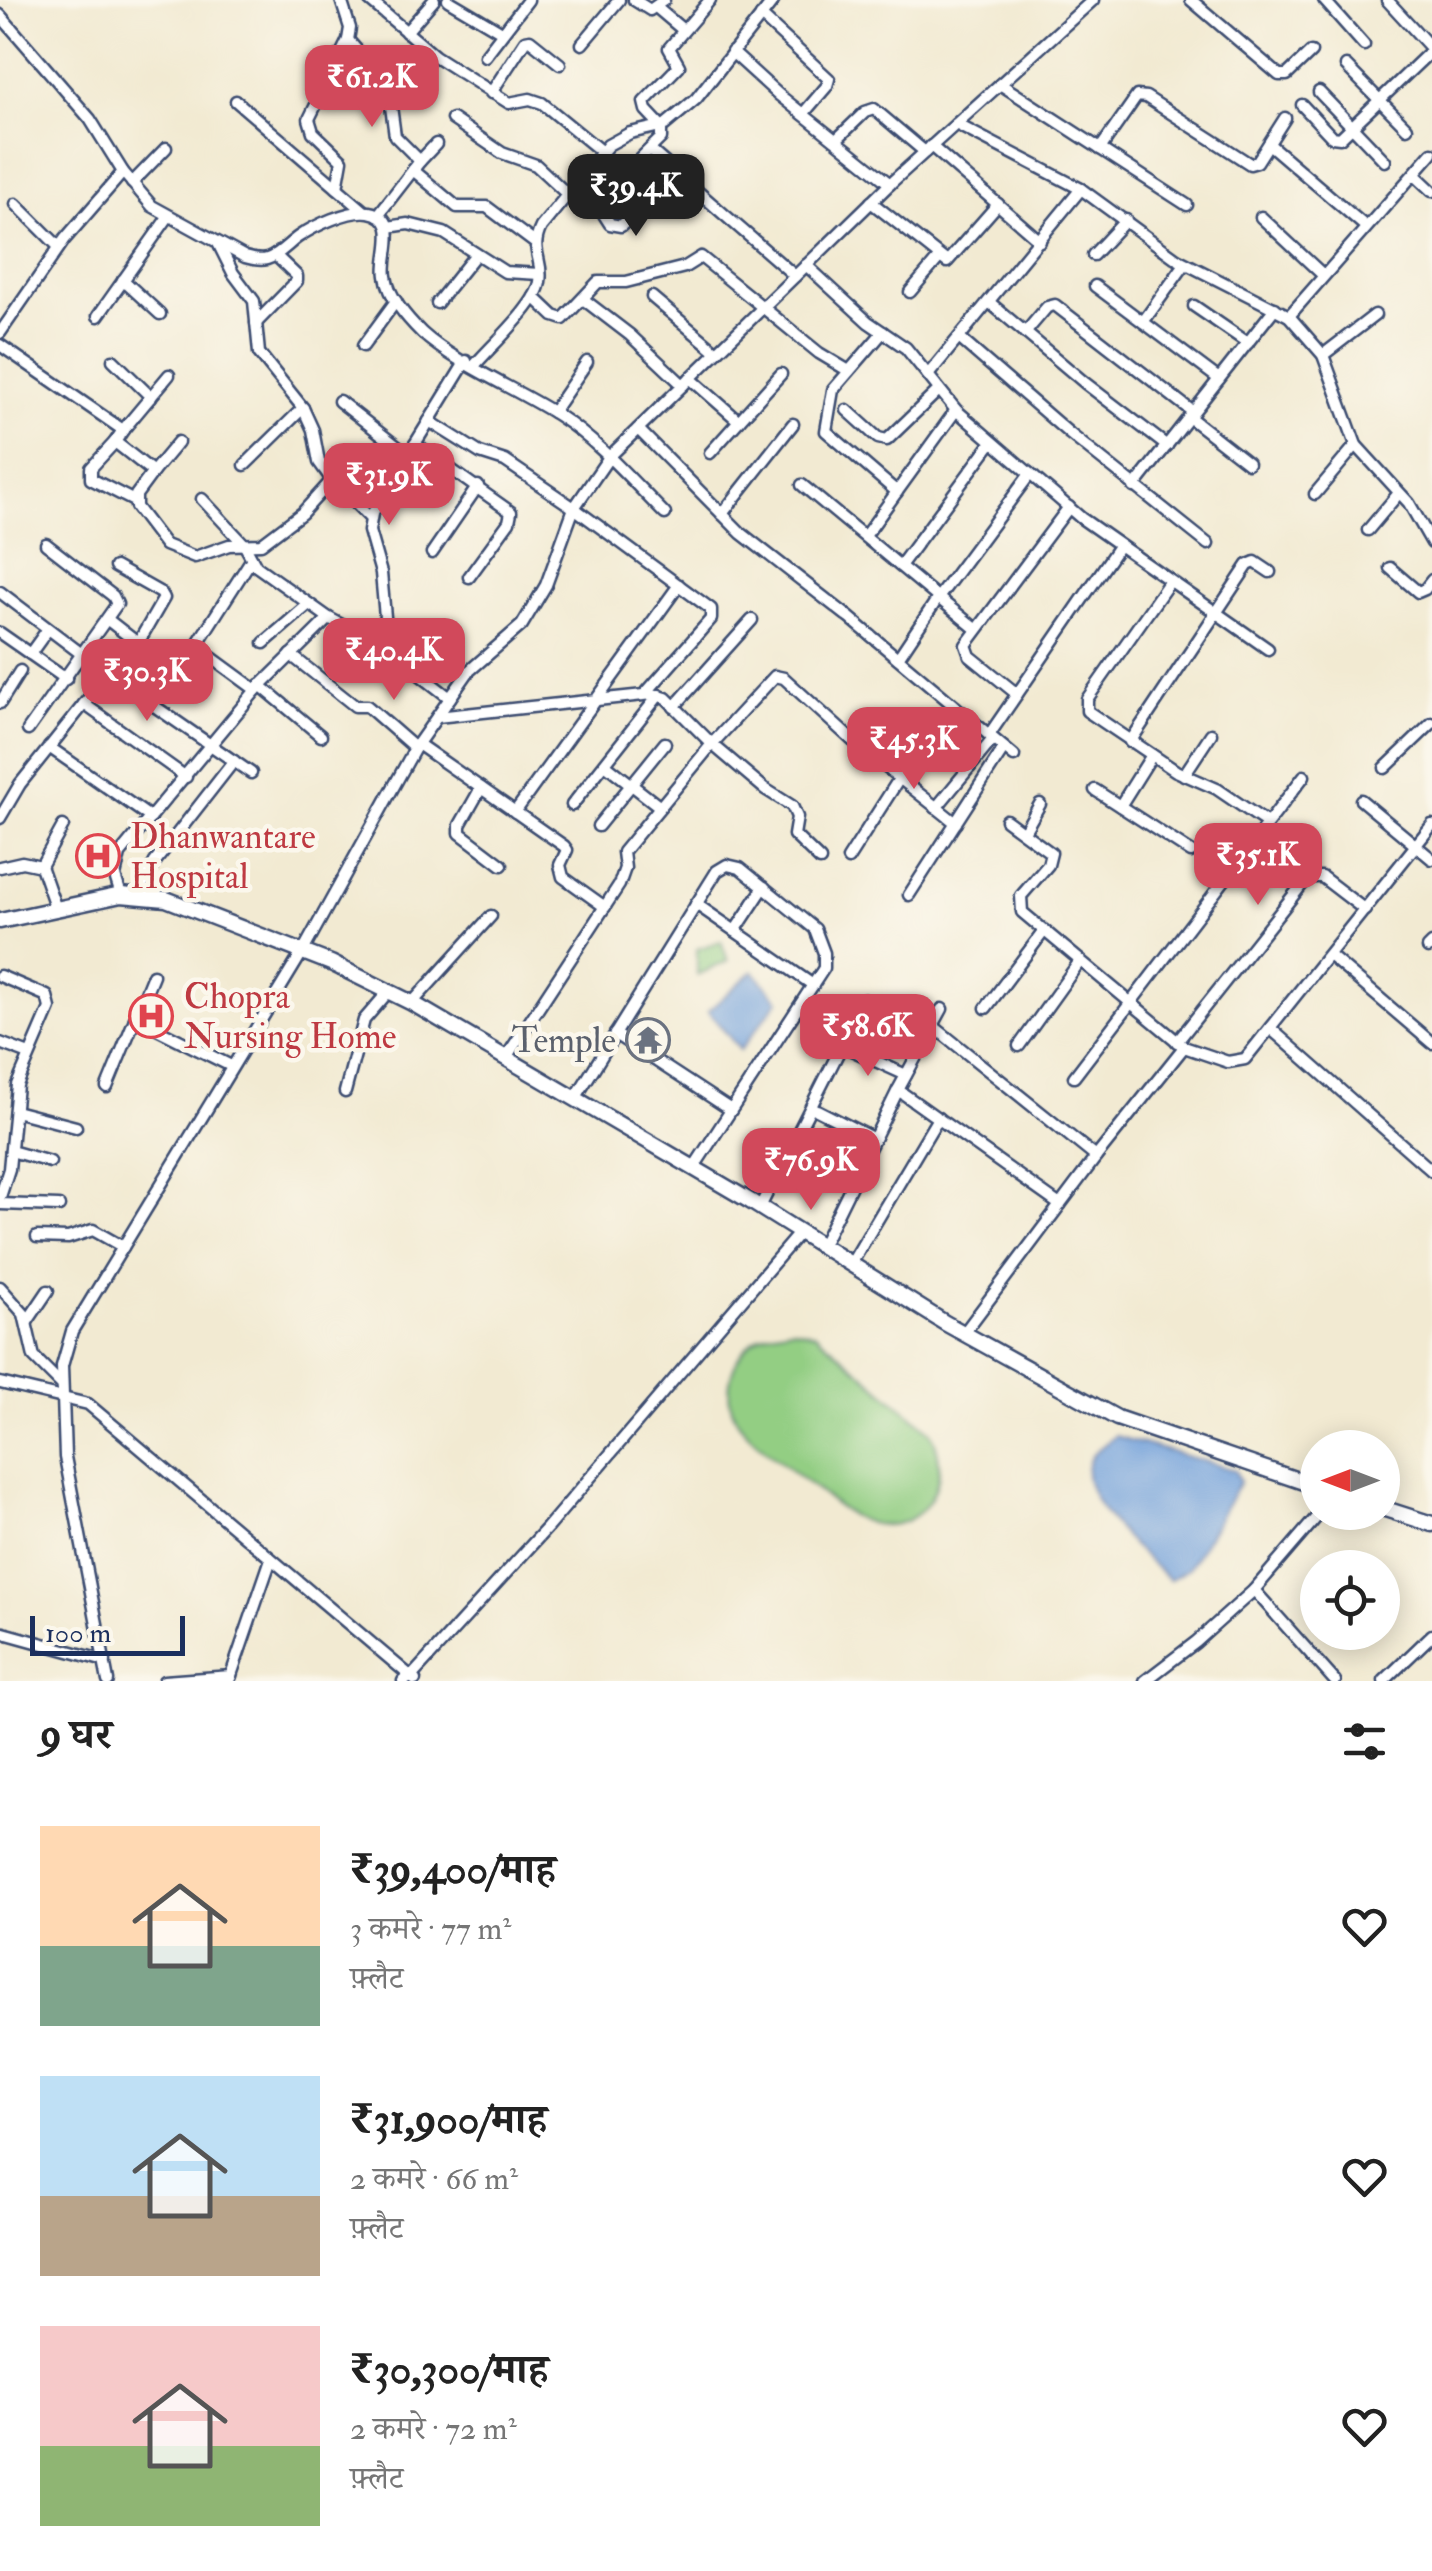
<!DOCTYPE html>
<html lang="hi">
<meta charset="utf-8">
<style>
:root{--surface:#fff;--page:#f6f6f6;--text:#222;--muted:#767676;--accent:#d1495b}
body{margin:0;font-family:"IM FELL Double Pica","Noto Serif Devanagari",serif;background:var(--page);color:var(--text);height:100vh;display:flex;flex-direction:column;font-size:38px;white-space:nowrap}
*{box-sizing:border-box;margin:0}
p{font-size:32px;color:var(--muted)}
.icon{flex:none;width:55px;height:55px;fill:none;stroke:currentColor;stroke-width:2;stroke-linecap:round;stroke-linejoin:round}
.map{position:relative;height:1681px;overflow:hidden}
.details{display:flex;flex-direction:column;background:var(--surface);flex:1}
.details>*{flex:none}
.needle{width:65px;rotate:270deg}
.controls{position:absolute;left:1300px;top:1430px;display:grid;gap:20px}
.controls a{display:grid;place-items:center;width:100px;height:100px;border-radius:50%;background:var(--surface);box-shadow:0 5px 25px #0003;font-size:50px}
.scale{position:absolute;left:30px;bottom:25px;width:155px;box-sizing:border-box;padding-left:10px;border:5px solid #1b2f5e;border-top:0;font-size:28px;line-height:35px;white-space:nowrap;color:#1b2f5e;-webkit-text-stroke:8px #fbf7ec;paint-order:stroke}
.price{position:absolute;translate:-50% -85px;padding:0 22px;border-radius:20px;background:var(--accent);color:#fff;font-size:32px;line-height:65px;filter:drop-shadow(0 2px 5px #0008)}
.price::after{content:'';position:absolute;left:50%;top:60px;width:30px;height:22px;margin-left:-15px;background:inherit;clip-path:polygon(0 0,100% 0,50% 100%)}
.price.active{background:#222;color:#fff}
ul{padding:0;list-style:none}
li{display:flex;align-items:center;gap:30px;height:250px;padding:0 40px}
li span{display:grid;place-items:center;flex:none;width:280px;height:200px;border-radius:0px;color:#555}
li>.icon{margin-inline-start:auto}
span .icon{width:120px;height:120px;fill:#fffc;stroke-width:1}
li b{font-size:42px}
h2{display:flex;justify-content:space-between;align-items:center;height:120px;padding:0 40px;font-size:42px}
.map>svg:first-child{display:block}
.green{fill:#93ce83;stroke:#577e70;stroke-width:2.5}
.water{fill:#72a0da;stroke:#46689c;stroke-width:2.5}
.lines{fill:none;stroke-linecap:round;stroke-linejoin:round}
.street-casing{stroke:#3b4b6f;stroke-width:15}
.secondary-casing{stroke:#3b4b6f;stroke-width:19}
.street{stroke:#fff;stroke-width:10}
.secondary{stroke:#fff;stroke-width:14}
.labels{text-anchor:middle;stroke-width:9;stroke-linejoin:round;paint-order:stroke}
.health-label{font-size:35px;fill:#be3a42;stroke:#fbf7ec;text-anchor:start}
.worship-label{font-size:35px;fill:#5b616d;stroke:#fbf7ec;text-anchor:end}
</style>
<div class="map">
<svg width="1432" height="1681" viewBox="0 0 1432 1681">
<rect width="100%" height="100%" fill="#fbf7ec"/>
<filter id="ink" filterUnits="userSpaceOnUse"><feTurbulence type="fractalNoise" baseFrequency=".01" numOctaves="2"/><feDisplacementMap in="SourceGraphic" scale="20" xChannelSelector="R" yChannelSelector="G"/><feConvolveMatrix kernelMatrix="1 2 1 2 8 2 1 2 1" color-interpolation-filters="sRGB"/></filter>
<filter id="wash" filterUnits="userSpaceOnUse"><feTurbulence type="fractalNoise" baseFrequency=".0048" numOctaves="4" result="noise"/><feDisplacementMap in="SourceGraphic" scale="40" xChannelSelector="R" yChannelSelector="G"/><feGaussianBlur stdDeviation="2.25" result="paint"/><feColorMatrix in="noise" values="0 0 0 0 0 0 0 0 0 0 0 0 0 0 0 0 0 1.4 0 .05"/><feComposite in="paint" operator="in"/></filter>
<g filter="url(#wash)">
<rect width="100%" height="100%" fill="#f2ead2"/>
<g class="green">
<path d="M721,941L728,961L697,975V949Z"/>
<path d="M791,1328L815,1333L931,1432C941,1455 943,1476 931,1498C922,1514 906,1525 887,1525C857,1527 830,1500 808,1483C786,1467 761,1448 743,1428C716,1398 731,1347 768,1333C775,1330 783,1330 791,1328Z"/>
</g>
<g class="water">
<path d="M753,971L779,1000L740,1050L708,1011Z"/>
<path d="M1115,1436L1235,1470L1240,1482L1189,1568L1169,1580C1146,1557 1066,1491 1092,1456C1097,1449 1108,1442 1115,1436Z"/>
</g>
</g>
<g filter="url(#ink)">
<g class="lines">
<g class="street-casing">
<g id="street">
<path d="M369,0L435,56L509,103L530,99L542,103L602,152"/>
<path d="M448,0L502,32"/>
<path d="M634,0L650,10L664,0"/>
<path d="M1191,0L1279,75H1287L1311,52"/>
<path d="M1324,0L1364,45"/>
<path d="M1387,0L1432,49"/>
<path d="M657,8L683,30"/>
<path d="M0,15L90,119L123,172L152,206L245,257C252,259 260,261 267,259C278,256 288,244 298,237C314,226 349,209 369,212C403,218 382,255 386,276C389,298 407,318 422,333C456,364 519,390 559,416C599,442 631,480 665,514"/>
<path d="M761,16L829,79L827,86L803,114"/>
<path d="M406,32L434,0"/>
<path d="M348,40L383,80L390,99L395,136L420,161L378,215"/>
<path d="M582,44L619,0"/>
<path d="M732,52L779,95L890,184"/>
<path d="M485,56L528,0"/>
<path d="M1346,66L1407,128"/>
<path d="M1000,84L1187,205"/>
<path d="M1319,92L1385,161"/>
<path d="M491,93L525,41L530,40L560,64"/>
<path d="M236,101L364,211"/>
<path d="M1302,105L1332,137L1340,138L1432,50"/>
<path d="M452,119L502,153L536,165L567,194"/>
<path d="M956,124L1081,189L1177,259L1289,316L1323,355L1356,445L1409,503L1432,543"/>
<path d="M836,140L865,112L874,109L925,152"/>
<path d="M1269,144L1366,227"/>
<path d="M931,146L1040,241"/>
<path d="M1100,149L1137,96L1146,97L1250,164L1257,162L1285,118"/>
<path d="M650,150L795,276"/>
<path d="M420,161L436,144"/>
<path d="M413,170L457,207H487L535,243"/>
<path d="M1414,174L1432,191"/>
<path d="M132,183L166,148"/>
<path d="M337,188L342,160L313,132L309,119L348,40L350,28L341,0"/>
<path d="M572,188L596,202L661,138V126L646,110L644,102L679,66L669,48L710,0"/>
<path d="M596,202L610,224L621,226L677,173"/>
<path d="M871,202L947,262L998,204"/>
<path d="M16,204L59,247"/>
<path d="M1261,217L1323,275"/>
<path d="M388,227L408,224L444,233L505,272L540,274"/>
<path d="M218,243L233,273L254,301L259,353L303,408L313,430L319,462L332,480"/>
<path d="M1093,255L1126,220"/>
<path d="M806,265L868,322L906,348L956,410L1081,518L1268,649"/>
<path d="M123,280L160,314"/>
<path d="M1095,286L1219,379"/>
<path d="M910,292L939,258"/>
<path d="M534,297L554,316L563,319L598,282H626L685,267L701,257L819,353L849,371"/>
<path d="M652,297L717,352"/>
<path d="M583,299L630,335L683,385"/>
<path d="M989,302L1085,383L1167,446"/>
<path d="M437,303L476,254"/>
<path d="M1194,306L1248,343"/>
<path d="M98,316L168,217"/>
<path d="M1289,316L1432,153"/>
<path d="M1143,322L1185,264"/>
<path d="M256,323L297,281V276L275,255"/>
<path d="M883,332L833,390L826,431L897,492"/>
<path d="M0,333L65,239L123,172"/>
<path d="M1025,333L1047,307L1055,305L1193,412"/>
<path d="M959,338L1070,434L1208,544"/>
<path d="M0,345L123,430L115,442L153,472L136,495V507L165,545L195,557L229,545L261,544L302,513L332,480L370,518"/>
<path d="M363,346L396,301"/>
<path d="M1323,355L1375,315"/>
<path d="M113,360L151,397"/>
<path d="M474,366C490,347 537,305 540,282C544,260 529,251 541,227L608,145L630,133L665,125L696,99L774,0"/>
<path d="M928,375L1081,189"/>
<path d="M690,378L739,421"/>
<path d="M339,401L408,455"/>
<path d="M847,410L878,438L887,440L939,390"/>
<path d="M553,412L587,362"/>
<path d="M1189,417L1248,463"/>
<path d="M429,421L480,453L505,461L574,508L711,609V619L645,694"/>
<path d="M638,429L741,533L850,618L1014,756"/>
<path d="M123,430L169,375"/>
<path d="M115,442L91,468V479L134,501"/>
<path d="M415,444L511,512L509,522L469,577"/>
<path d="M710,453L781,374"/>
<path d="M245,465L303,408"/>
<path d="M153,472L178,442"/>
<path d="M802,485L976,629"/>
<path d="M1134,487L1275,308"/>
<path d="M1315,494L1356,445"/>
<path d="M202,499L244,544L256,566L329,618L388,650"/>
<path d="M722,514L793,424"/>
<path d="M1368,530L1399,493"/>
<path d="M865,536L956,410"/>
<path d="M432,553L478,486"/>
<path d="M900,566L992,442"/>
<path d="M115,567L161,593L164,598L138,643"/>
<path d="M1390,568L1418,592L1425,589L1432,580"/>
<path d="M1170,581L1087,699V711L1176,771L1217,789L1267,823"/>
<path d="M0,592L108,674"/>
<path d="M108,620L172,670L196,646L251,560"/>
<path d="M0,633L66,679"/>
<path d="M264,643L309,604"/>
<path d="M196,646L256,690"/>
<path d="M30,654L48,629"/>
<path d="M291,655L355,706H367L415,748"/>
<path d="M898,658L938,598L1030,474"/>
<path d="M260,685L321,736"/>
<path d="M1017,694L970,656L966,645L1069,507"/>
<path d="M450,698L388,650L381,573L369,531L372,514L466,361"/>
<path d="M0,703L20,671"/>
<path d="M84,704L186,777"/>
<path d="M674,707L752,620"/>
<path d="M437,717L653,694L666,698L712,744L623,852L625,868L619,885L507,1056"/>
<path d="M28,730L117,604L113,596L46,544"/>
<path d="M989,735L1119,546"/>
<path d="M931,738L970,767"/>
<path d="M1130,742L1248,565L1255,562L1270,572"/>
<path d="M418,744L564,846L567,850L560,865L563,877L605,907"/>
<path d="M49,747L151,818"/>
<path d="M605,764L660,807"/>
<path d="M1385,768L1432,723"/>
<path d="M1184,775L1211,734"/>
<path d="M481,788L460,825V833L502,865"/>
<path d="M1095,790L1191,852"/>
<path d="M1361,800L1432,859"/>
<path d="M572,805L659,695"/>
<path d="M1120,806L1152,755"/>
<path d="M936,808L993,739"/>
<path d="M515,812L679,585"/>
<path d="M0,818L20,784L108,674L251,773"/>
<path d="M1006,820L1051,853L1048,865L1021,896L1022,912L1184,1047"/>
<path d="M598,826L665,743"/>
<path d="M1024,832L1040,804"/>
<path d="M848,859L899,779L955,707"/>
<path d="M820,860L794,835L797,817L792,806L765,789L712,744L775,676L784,678L853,741L956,823"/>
<path d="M41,866L63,826"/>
<path d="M0,867L22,862L41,866L56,909"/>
<path d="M121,895L115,876L120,854L256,690L329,618"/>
<path d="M137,895L155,862L234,761"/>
<path d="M909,895L1004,748"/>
<path d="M696,904L813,985"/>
<path d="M735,931L764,887"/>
<path d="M1428,948L1432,944"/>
<path d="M1329,955L1432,1043"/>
<path d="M0,976L47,996L50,1008L17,1085L9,1169L0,1197"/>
<path d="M412,1003L491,916"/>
<path d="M986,1008L1044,931"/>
<path d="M135,1018L231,1066"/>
<path d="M933,1026L1096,1157"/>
<path d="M1270,1028L1432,1171"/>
<path d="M615,1034L731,1110"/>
<path d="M1177,1042L1308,877H1322L1365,910"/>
<path d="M0,1043L29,1054"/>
<path d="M1019,1046L1080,961"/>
<path d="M847,1048L906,1075"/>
<path d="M1074,1077L1304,776"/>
<path d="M107,1087L153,975"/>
<path d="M898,1090L942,1009"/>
<path d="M345,1092L364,1020L389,991"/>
<path d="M576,1097L717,871L727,865L740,868L815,929L824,953V968L694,1167"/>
<path d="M817,1110L874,1139"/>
<path d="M15,1111L76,1127"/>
<path d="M803,1143L859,1170"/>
<path d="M11,1151L50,1162"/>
<path d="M0,1204L59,1206"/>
<path d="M760,1207L865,1000L928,1034"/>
<path d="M37,1237L68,1238L93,1230L123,1247"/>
<path d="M822,1245L898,1090L1060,1205"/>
<path d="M851,1264L938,1118"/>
<path d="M0,1287L24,1314L34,1357L61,1384"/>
<path d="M27,1322L48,1291"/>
<path d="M964,1333L1096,1157L1184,1047L1228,1062L1245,1059L1432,825"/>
<path d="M0,1383L88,1404L415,1680"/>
<path d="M1321,1512L1254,1590L1335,1681"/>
<path d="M0,1632L105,1661"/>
<path d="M108,1681L65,1457L62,1366L72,1331L303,951L415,748L469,671L522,625L546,585L574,508L609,457L893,181L1093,0"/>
<path d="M164,1681L231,1676"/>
<path d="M229,1681L271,1559"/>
<path d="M403,1681L411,1677L547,1528L800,1232"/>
<path d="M1145,1681L1196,1642L1254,1590"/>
<path d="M1384,1681L1432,1635"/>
</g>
</g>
<g class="secondary-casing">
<g id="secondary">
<path d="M0,921L121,895L166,899L331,963L412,1003L750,1201L945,1323L1117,1418L1318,1487"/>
<path d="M1382,1508L1432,1524"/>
</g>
</g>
<use href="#street" class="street"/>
<use href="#secondary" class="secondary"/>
</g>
</g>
<defs>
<g id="hospital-ring" transform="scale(2.25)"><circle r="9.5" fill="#fbf7ec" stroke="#e0444e" stroke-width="1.5"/><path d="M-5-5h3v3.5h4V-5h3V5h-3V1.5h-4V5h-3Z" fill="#e0444e"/></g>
<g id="temple-ring" transform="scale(2.25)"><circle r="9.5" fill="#fbf7ec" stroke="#6b7280" stroke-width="1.5"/><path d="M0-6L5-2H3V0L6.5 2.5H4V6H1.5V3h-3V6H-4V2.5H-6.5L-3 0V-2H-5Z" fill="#6b7280"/></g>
</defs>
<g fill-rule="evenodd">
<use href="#hospital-ring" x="98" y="856"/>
<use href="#hospital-ring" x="151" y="1016"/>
<use href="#temple-ring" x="648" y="1040"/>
</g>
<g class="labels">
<g class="health-label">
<text x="130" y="848">Dhanwantare<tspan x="130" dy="40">Hospital</tspan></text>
<text x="184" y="1008">Chopra<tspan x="184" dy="40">Nursing Home</tspan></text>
</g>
<g class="worship-label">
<text x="616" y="1052">Temple</text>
</g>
</g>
</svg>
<div class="controls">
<a><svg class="needle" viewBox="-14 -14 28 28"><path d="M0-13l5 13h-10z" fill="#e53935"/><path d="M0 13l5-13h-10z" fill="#767676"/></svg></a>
<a><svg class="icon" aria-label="locate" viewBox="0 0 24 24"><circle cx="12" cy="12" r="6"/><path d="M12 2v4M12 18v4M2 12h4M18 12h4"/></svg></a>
</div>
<div class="scale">100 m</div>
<b class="price" style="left:372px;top:130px">₹61.2K</b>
<b class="price active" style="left:636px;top:239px">₹39.4K</b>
<b class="price" style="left:389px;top:528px">₹31.9K</b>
<b class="price" style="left:394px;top:703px">₹40.4K</b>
<b class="price" style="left:147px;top:724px">₹30.3K</b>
<b class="price" style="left:914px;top:792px">₹45.3K</b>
<b class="price" style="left:1258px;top:908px">₹35.1K</b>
<b class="price" style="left:868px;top:1079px">₹58.6K</b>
<b class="price" style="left:811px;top:1213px">₹76.9K</b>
</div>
<section class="details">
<h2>9 घर<svg class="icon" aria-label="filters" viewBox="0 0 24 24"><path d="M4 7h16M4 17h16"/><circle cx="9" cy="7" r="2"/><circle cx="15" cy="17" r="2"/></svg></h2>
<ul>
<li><span style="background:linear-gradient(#ffd9b3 60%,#7fa58c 0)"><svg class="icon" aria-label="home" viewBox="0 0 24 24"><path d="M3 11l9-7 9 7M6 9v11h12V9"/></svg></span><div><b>₹39,400/माह</b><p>3 कमरे · 77 m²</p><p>फ़्लैट</p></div><svg class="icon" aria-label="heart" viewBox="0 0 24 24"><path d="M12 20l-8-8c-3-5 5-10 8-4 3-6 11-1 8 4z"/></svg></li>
<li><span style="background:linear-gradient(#bfe0f5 60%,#b9a48a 0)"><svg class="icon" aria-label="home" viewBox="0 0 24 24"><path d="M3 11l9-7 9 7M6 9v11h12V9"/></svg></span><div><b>₹31,900/माह</b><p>2 कमरे · 66 m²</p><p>फ़्लैट</p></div><svg class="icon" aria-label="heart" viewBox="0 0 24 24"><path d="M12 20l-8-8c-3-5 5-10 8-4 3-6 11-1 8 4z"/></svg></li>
<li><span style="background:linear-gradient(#f6c9c9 60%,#8fb573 0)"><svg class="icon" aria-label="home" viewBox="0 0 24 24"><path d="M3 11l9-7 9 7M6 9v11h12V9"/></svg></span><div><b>₹30,300/माह</b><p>2 कमरे · 72 m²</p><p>फ़्लैट</p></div><svg class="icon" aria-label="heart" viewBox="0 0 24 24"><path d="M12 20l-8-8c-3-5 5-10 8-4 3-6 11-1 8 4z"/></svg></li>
</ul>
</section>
